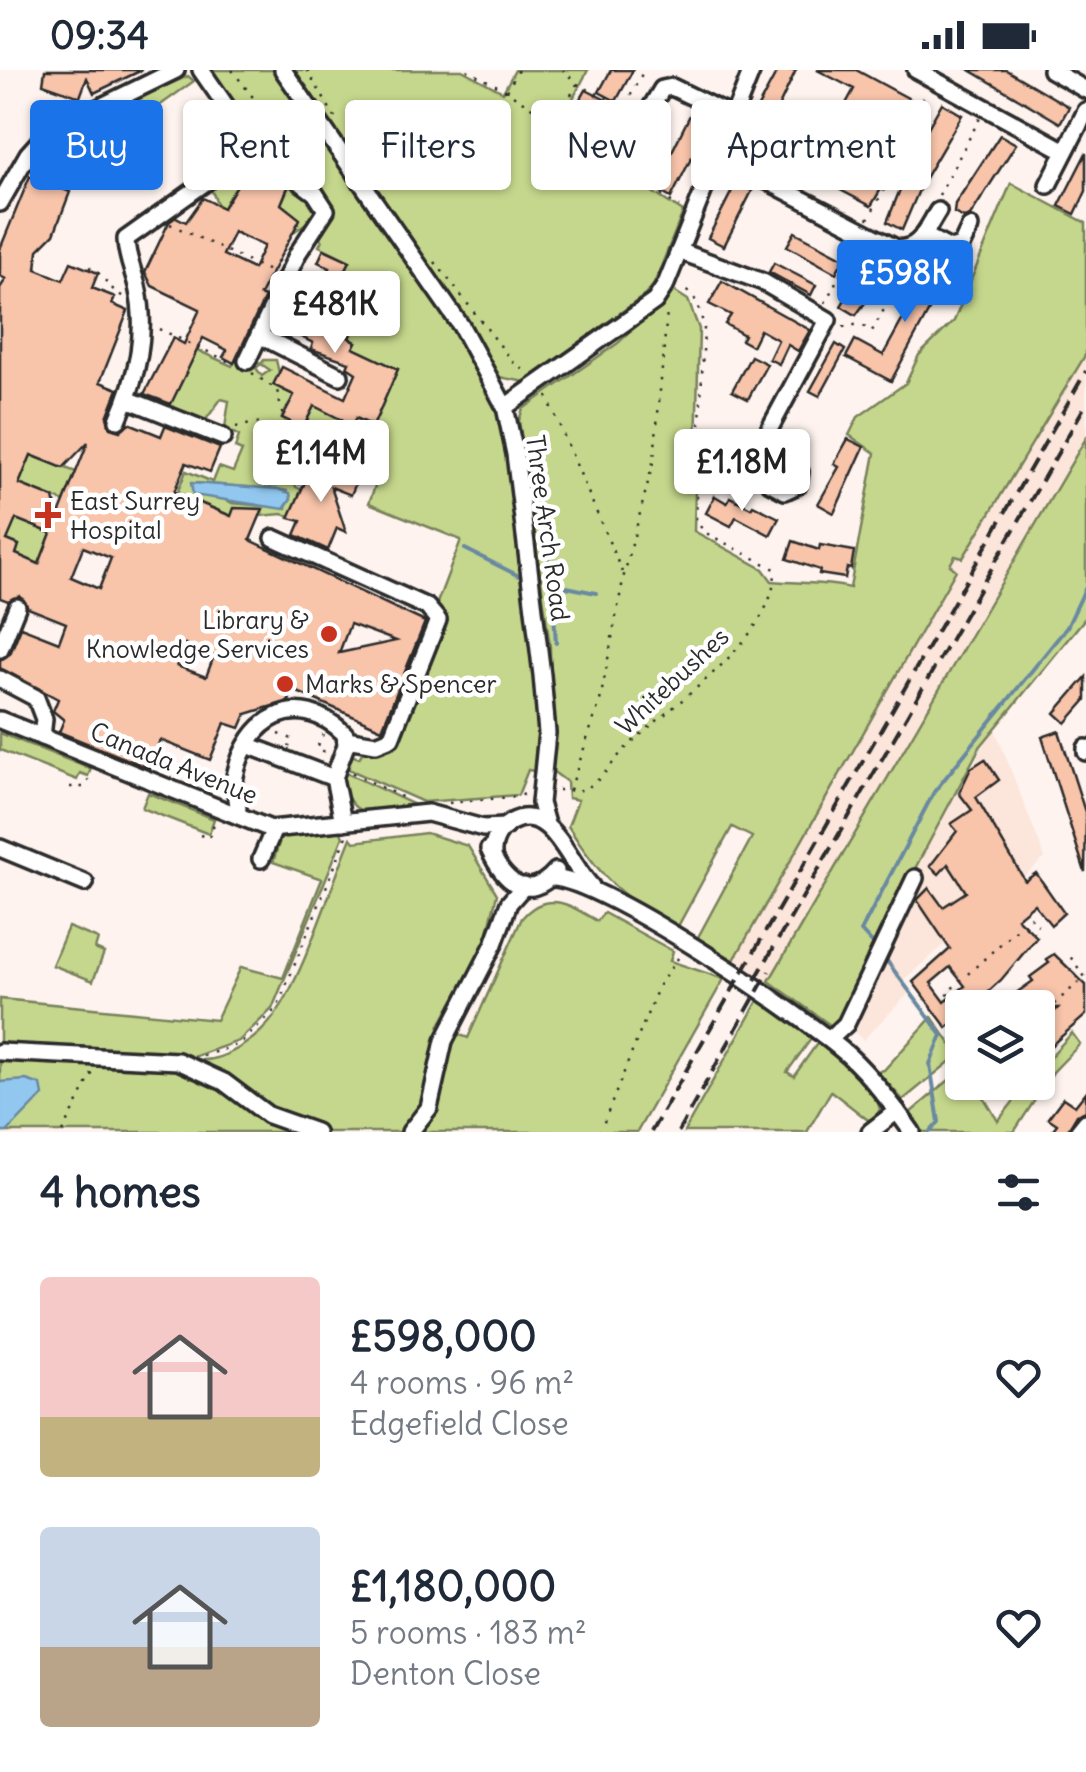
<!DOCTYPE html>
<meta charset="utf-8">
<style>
:root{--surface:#fff;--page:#f2f2f3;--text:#1f2937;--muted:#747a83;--accent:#1a73e8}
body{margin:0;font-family:Delius,sans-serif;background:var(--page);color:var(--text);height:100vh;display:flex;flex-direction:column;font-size:38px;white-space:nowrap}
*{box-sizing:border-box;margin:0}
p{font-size:32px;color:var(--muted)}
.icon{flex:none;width:55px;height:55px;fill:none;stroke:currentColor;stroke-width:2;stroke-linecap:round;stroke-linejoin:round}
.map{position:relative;height:1062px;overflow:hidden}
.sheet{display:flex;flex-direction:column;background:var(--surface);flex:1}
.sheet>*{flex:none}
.top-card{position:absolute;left:30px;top:30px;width:1028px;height:90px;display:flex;gap:20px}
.fabs{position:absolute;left:945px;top:920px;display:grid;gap:20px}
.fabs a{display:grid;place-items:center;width:110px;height:110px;border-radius:10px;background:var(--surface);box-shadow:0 2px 8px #0004;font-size:50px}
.price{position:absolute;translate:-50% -85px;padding:0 22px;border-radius:10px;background:#fff;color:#222;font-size:32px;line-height:65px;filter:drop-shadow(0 2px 5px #0008)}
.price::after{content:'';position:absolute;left:50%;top:60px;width:30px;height:22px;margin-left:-15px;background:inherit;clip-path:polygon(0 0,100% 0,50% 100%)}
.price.selected{background:var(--accent);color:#fff}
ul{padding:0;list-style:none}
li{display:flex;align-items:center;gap:30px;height:250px;padding:0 40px}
li span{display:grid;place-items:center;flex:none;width:280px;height:200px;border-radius:10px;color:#555}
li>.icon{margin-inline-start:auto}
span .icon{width:120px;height:120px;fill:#fffc;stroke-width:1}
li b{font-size:42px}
h2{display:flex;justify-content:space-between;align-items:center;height:120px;padding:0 40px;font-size:42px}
.chip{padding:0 35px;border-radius:10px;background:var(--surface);box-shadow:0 2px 8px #0004;font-size:35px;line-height:90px}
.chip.selected{background:var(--accent);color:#fff}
.status{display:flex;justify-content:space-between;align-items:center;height:70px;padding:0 50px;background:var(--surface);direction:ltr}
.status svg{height:28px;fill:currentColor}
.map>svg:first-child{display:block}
.built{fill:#fce5da}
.green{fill:#c5d78c;stroke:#78815c;stroke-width:2.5;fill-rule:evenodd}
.water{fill:#92c8f0;stroke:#6989a1;stroke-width:2.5}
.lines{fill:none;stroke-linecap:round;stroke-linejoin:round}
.stream{stroke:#6989a1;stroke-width:4}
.building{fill:#f8c4aa;stroke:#2b2b2b;stroke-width:2.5;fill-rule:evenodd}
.minor-casing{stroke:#2b2b2b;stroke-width:22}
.path{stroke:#2b2b2b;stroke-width:2.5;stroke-dasharray:2.5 8;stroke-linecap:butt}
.minor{stroke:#fff;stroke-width:15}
.rail{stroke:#2b2b2b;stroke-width:4;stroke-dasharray:15 8;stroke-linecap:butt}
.poi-dot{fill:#c8321e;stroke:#fff;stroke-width:4}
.labels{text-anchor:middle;stroke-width:9;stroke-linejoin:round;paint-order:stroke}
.poi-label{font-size:25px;fill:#2b2b2b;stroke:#fff;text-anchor:start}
.street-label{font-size:25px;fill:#2b2b2b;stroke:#fff}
</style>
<div class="status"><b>09:34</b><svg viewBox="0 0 49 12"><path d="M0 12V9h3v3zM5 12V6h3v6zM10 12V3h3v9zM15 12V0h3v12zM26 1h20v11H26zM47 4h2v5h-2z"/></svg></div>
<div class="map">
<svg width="1086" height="1062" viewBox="0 0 1086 1062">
<rect width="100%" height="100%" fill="#fef3ee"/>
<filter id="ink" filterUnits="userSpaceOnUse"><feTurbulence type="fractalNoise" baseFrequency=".01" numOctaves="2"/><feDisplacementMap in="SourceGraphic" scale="20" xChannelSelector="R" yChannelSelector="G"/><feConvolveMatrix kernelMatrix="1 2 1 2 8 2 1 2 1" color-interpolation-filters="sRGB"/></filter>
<g filter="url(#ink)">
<g class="built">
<path d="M1086,284V368L769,911L734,890L956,500L950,495L955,485L963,487Z"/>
<path d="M994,657L1045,788L901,912L908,924L863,970L842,950L911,806Z"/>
</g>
<g class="green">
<path d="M206,0H275L295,25L298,39L267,63L250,61Z"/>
<path d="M291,0H462L503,22L515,0H588L557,59L595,84L605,67L648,90L637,112L683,142L654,214L645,225L525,312L499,307L451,228Z"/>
<path d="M188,6L194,11L77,95L66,80L53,89L66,114L42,104L55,85L47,78L73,57Z"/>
<path d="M316,60L459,261L498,341L513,414L539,648L534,701L528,700L518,725L423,732L346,698L351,685L359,688L362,683L384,681L397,669L442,546L437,533L461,470L369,433L376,413L317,388L309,398L293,403L296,417L302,420L295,447L282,444L236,448L177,423L186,401L213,412L219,397L233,402L242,381L235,378L239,366L225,358L229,331L221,329L205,351L168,339L197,280L232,296L237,288L251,300L255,292L261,294L256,298L262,306L270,300L261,294L264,290H276L283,320L294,325L283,348L304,357L315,334L342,350L337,360L347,365L356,348L373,356L382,337L366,329L389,318L398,299L353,278L356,272L349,269L359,248L334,226V200L344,204L350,191L319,176L322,170L317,167L335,137L321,119L278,85L296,65ZM195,413L282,420L287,421L286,438L232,433Z"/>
<path d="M246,92L268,94L318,134L317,145L295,161L260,143L282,132L290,114L247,93L238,111L249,116L247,135L229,126L223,138L218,136L210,116Z"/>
<path d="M1011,113L1086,153V284L963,488L955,486L950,495L956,500L734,890L697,869L752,767L732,757L677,858C623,830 600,807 568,756L578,730L568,728L567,712L551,700L550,577L519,350L523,339L618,273L674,221L688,230L699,259L694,461L763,499L772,511C799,514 822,511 850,518L875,383L849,365L858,347L906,313L919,285L954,251Z"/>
<path d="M1086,368V547L980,677L911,806L837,960L769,911Z"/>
<path d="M31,385L76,402L64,432L19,414Z"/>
<path d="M14,448L51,463L39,494L16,484L19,475L7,470Z"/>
<path d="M0,663L91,699L88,706L80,703L77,710L0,680Z"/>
<path d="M340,700L417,736C370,742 349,756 340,700Z"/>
<path d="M148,723L214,749L209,764L142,738Z"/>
<path d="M340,760L343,767L272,939L239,971L190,988C219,998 259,968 275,945C303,907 331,816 351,768L354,772L426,763L468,776L497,824L486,871L439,957L468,968L522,848C547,819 570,835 597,851L604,843L673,881L670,891L724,909L637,1062H0V929L216,950L241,897L283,908L322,809L273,792L280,770L286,766Z"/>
<path d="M68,857L98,869L95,879L104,883L93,911L52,895Z"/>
<path d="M760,927L804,958L811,969L787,1002L794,1006L816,975L823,973L875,1025L880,1039L875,1048L868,1050L831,1021L807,1062H684Z"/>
<path d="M932,947L958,985L903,1030L877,1001L884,1000Z"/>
<path d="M1072,963L1080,974L1053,1002L1014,1062H923L910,1043L962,999V1012L975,1013L998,1051L1028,1013L1038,1012V1000Z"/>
</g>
<g class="water">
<path d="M191,413L278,419L290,423L291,429L284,439L193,425Z"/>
<path d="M26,1010L41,1015L43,1025L7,1062H0V1012Z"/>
</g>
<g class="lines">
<g class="stream">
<path d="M529,374L552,514L556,573"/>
<path d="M465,479L521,507"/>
<path d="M552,514L596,523"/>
<path d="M873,874L861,861L934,722L1067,557L1086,517"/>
<path d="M884,887L942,965L930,994L939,1052L930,1062"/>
</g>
</g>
<g class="building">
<path d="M45,0H142L94,23L87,8L80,27L43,14Z"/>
<path d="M611,0H633L616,31L599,22Z"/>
<path d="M778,0H796L767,61L799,78L787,100L747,78L767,41L758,37Z"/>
<path d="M817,0H856L917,33L897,71L842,41L854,19Z"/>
<path d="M970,0H1006L1069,37L1060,53Z"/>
<path d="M586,20L604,29L584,65L566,56Z"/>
<path d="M942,33L962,45L922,113L902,160L887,152L917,77Z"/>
<path d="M690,45L708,55L671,128L654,118Z"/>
<path d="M1000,65L1016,74L970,146L964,148L954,143L955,134Z"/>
<path d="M1086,83V121L1075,144L1059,136Z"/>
<path d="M820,87L881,119L871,136L810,104Z"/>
<path d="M250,94L288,117L281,134L300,149L260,225L265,227L234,293L223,287L227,280L203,268L171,334L144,324L173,268L184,274L200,239L152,216L145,202L169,152L176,147L186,152L203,128L223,138ZM234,162L264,176L253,199L223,185Z"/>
<path d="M30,106L70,122L54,164L38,180L36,199L63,210L71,192L98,203L92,218L115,227L112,234L128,241L100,312L118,319L107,347L110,358L120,361L129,353L161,366L165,356L220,378L210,402L186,393L174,422L231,446L234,438L263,439L250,470L425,552L382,659L293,620L289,631L246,644L240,658L225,653L210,690L160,670L149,698L59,662L64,650L53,641L58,629L0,598V590L10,584L21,557L59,572L66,553L28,538L20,526L8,531L0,528V218L6,209L0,206V179ZM88,372L58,447L54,428L19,414L31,385L63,398ZM16,449L51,463L39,494L16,484L19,475L7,470ZM83,477L111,488L99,519L71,507ZM350,554L396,571L339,583ZM185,574L214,586L206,607L177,596Z"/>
<path d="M736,113L752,121L724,176L708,168Z"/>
<path d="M795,162L844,188L836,203L787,176Z"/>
<path d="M324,179L350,191L335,221L358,232L352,245L359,248L349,268L356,272L353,278L398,299L373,356L356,348L347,365L337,360L342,350L314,336L303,358L282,348L294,325L273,315L282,297L345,328L356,303L347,297L349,292L311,279L313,273L287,260L304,223L312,227L330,198L318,192Z"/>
<path d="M938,185L957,189L891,311L846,287L855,270L883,285Z"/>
<path d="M871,187L887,195V203L856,245L841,236Z"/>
<path d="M774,193L816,215L811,225L769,202Z"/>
<path d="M722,211L810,260L798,281L788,275L779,294L769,289L778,270L760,260L752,276L741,270L744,265L725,254L731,245L709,234Z"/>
<path d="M836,274L845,280L820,326L810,321Z"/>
<path d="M751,286L767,294L748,329L732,321Z"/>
<path d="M848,369L864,377L834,443L818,434L839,397L834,394Z"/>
<path d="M324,394L358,408L351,425L331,417L346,462L337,458L328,480L295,465L301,451L289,448L305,412L303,403L322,399Z"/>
<path d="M715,426L727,433L730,427L751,438L753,435L779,448L770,465L736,447L731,456L706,443Z"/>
<path d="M793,471L819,480L820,475L854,481L851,499L847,498L845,508L819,504L820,500L787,489Z"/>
<path d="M1086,607V630L1066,653L1055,643Z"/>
<path d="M1059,661L1086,745L1085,802L1042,667Z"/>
<path d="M985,689L999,710L976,727L1025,811L1036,803L1064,843L1051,855L1034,834L1017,848L1037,867L1001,910L970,938H962V945L947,958L913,912L950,879L917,830L929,818L943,837L966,822L948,794L939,804L930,796L957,761L951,754L972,740L959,723L971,698ZM950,897L965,916L945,932L931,913Z"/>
<path d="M1054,884L1086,915V945L1038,987V965L1046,958L1042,953L1058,938H1016L1009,928L1033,911L1030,907L1049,893L1046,889Z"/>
<path d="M1086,1022V1041L1077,1045L1067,1062H1051L1057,1054L1048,1048L1063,1028L1075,1036Z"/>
</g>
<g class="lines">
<g class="minor-casing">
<g id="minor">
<path d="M201,0L255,78L315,123L326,140L298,183L247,291"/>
<path d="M283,0L461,256L505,337L515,384L542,605L547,663L540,733L546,754"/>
<path d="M916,0L1065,81"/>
<path d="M1051,0L1086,20"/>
<path d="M629,74L662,19L672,17L734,47"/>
<path d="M719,86L896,178C919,182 927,158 938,141"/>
<path d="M1048,115L1086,41"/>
<path d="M789,120L824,55L833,49L891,81"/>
<path d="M0,133L28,84L47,63L176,0"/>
<path d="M923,165L950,179L961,176L970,157"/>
<path d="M679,181L763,212L828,250L770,358L767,371L800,402L798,415L785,421L770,413L763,398L753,392"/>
<path d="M259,265L340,306"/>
<path d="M127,329L223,367"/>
<path d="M505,337L655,231L666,214L752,0"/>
<path d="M118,350C137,307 148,263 137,216C133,200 126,185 126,169L310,38"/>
<path d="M274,468L427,537L438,550L391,668L376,674L346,669"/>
<path d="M0,579L17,537"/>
<path d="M0,609L36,628L44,649L42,667"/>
<path d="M0,650L271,759L428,743L483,758L505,757"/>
<path d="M250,676L334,708"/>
<path d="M1086,678V682"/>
<path d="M237,745C241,731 232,719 235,706C247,648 297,618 345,664L346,675L334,708L343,752"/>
<path d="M0,778L85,813"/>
<path d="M489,779C502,808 526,836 556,801"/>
<path d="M493,786C492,772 498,760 511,752C550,731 569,794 591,816"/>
<path d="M261,789L274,759"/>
<path d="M550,808C598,805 807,948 849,986C873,1008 893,1035 912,1062"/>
<path d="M830,969L846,954L915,808"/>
<path d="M0,982L178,991L224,1012L268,1045L316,1062"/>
<path d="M410,1062L429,1038L444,971L494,874L509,833L524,816"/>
<path d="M870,1062L897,1041"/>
<path d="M1078,1062L1086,1052"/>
</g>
</g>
<g class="path">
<path d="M232,0L269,48"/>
<path d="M307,0L339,54"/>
<path d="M467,0L507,21L679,137"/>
<path d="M577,14L623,36"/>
<path d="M507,21L518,0"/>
<path d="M556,53L577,14L563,0"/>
<path d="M906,78L905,61L926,23"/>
<path d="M601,81L644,0"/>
<path d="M35,103L38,105L51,83"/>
<path d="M40,106L71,116"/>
<path d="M637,108L648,88L641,83"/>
<path d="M939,125L980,48"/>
<path d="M868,149L898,94"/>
<path d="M170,154L271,202"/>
<path d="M435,192L513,292L529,304"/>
<path d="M89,197C105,204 107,219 124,227"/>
<path d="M825,233L856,174"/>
<path d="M843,257L860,254L872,261L905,202"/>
<path d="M159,259L232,293"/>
<path d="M252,303L277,320L297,411L303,418"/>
<path d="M547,326L622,502"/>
<path d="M236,357L261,352L283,365"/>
<path d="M704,383L739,390"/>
<path d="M279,664L292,669L289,677"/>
<path d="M323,664L317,678L327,683"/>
<path d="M352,703L408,730"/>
<path d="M70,717H85L91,705"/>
<path d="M558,720C565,720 575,722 581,720C601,714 612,691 626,678C672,633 776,570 775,499L704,462L696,450L704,258C700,241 698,224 680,218"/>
<path d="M570,720L600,631L624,505L654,389L667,242"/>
<path d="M449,733L522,726L526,719"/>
<path d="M200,765L209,768L215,751"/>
<path d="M962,942L947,923L1030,847L1038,855"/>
<path d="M1038,948L1085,907L1069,885"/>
<path d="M203,986L240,974L277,938L347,766"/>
<path d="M63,1062L94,1000"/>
<path d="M600,1062L659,915L681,884"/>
</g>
<use href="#minor" class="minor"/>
<g class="rail">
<path d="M755,910L1086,334"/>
<path d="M651,1062L1086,301"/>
<path d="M678,1062L769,901"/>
</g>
</g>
</g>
<g class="poi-dot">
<path d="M43 430h10v10h10v10h-10v10h-10v-10h-10v-10h10z"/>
<circle cx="329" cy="564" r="10"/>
<circle cx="285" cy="614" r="10"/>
</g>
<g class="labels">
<g class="poi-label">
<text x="70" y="440">East Surrey<tspan x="70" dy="29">Hospital</tspan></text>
<text x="309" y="559" text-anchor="end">Library &amp;<tspan x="309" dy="29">Knowledge Services</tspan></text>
<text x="305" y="623">Marks &amp; Spencer</text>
</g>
<g class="street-label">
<text transform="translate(548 458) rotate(82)" y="9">Three Arch Road</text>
<text transform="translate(672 611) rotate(-43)" y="9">Whitebushes</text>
<text transform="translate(174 693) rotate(22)" y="9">Canada Avenue</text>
</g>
</g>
</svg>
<div class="fabs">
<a><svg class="icon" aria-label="layers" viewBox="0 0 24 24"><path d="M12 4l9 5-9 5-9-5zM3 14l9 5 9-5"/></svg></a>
</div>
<b class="price selected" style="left:905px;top:255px">£598K</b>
<b class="price" style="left:335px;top:286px">£481K</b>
<b class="price" style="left:321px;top:435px">£1.14M</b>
<b class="price" style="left:742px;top:444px">£1.18M</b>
<div class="top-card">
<a class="chip selected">Buy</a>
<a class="chip">Rent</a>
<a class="chip">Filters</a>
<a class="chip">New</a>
<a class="chip">Apartment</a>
</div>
</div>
<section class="sheet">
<h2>4 homes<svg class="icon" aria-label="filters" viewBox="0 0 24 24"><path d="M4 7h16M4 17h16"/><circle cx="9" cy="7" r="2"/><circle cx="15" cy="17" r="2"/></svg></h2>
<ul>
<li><span style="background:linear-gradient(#f6c9c9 70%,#c2b280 0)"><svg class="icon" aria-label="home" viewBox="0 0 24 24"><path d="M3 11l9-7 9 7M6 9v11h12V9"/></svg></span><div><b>£598,000</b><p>4 rooms · 96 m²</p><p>Edgefield Close</p></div><svg class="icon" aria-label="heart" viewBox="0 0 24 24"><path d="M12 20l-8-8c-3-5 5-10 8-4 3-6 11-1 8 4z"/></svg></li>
<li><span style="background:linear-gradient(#c9d6e8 60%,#b9a48a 0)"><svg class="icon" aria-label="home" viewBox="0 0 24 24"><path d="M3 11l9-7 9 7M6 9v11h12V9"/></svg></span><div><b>£1,180,000</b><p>5 rooms · 183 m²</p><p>Denton Close</p></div><svg class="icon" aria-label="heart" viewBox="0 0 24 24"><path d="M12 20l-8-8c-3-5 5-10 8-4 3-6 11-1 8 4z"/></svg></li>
</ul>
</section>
